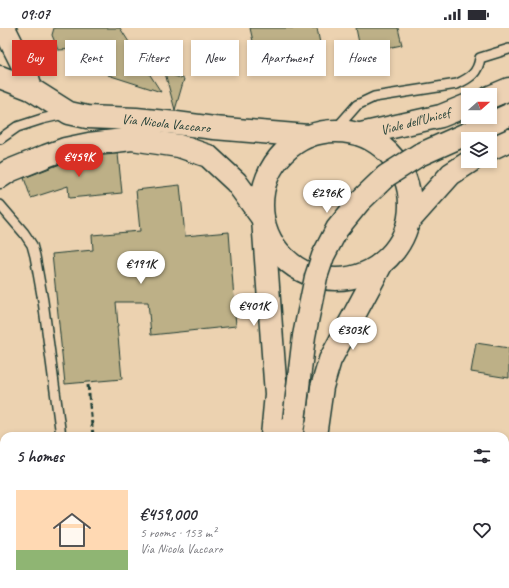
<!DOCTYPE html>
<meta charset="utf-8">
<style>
:root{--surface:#fff;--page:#f2f2f3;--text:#2b2b33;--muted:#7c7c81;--accent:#d93025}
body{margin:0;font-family:Caveat,sans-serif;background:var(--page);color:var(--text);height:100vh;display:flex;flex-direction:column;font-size:15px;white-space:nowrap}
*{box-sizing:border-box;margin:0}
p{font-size:13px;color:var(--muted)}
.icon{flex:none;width:22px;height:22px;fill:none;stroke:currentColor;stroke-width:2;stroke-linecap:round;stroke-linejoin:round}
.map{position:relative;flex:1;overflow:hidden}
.drawer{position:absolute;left:0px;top:404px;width:509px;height:156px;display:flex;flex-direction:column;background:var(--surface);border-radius:12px 12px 0 0;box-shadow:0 2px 6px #0003}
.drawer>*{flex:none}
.top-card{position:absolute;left:12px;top:12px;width:485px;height:36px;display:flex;gap:8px}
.needle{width:26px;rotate:69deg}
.buttons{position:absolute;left:461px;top:60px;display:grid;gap:8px}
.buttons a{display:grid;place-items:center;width:36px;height:36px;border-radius:0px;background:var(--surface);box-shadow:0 2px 6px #0003;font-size:20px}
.price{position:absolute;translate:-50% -34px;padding:0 9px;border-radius:14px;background:#fff;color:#222;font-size:13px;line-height:26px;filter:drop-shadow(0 1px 2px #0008)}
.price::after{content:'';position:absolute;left:50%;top:24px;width:12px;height:9px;margin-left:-6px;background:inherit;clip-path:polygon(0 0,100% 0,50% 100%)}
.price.current{background:var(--accent);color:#fff}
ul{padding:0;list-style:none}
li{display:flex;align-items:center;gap:12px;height:100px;padding:0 16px}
li span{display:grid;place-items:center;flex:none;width:112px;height:80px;border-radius:0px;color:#555}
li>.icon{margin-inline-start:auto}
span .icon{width:48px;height:48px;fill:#fffc;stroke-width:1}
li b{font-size:17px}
h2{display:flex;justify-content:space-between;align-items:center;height:48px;padding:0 16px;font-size:17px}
.pill{padding:0 14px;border-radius:0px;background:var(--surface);box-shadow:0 2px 6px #0003;font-size:14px;line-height:36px}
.pill.current{background:var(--accent);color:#fff}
.status{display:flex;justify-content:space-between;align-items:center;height:28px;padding:0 20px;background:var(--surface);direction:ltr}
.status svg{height:11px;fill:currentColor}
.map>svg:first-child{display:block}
.building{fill:#bdb087;stroke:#1f3d34}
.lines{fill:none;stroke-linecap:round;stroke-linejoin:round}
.lane-casing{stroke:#1f3d34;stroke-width:12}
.secondary-casing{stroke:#1f3d34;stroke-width:25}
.primary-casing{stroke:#1f3d34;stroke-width:25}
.lane{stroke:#edd2b4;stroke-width:9}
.secondary{stroke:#edd2b4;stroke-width:22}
.primary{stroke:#edd2b4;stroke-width:22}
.rail{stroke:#1f3d34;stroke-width:3;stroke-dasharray:6 3;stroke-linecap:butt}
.secondary-bridge-casing{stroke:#1f3d34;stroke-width:25;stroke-linecap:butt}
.secondary-bridge{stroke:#edd2b4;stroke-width:22}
.labels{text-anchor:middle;stroke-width:3.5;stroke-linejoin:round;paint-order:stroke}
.street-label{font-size:14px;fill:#1f3d34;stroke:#edd2b4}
</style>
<div class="status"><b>09:07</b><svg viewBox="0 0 49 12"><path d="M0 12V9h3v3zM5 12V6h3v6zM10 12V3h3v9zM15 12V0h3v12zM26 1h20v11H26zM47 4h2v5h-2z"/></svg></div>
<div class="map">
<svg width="509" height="560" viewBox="0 0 509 560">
<rect width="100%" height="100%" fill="#ecd2b0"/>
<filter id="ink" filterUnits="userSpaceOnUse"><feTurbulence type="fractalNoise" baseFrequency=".025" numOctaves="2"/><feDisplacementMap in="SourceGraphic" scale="8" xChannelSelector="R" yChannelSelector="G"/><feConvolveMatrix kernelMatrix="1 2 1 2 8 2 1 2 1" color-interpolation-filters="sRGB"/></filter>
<g filter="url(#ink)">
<g class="building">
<path d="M54,0H120L161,64L108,47L111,39L95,34L99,20L58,22L52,7Z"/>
<path d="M250,0H317L323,31L260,44Z"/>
<path d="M356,0H398L402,17L361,25Z"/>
<path d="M165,45L184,51L175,82Z"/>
<path d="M118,126L122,165L69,170L68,158L31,170L24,150L68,133L91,128Z"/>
<path d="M180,157L185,208L229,204L236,298L151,307L148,274H116L118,298H117L122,351L65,356L52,226L93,222L92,207L140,203L136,162Z"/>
<path d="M476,315L509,320V350L471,344Z"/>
</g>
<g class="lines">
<g class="lane-casing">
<g id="lane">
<path d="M335,102L357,77L374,69L457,56C470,50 478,45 480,30L509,21"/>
<path d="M0,111L17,99L42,91L64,86"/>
<path d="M0,177L24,205L32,217L35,228L43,273L61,408"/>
<path d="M74,556V560"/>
<path d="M6,560L7,556"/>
</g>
</g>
<g class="secondary-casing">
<g id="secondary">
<path d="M4,0L27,46L31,61"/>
<path d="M263,191L276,366L272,408"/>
<path d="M291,408L294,393"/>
<path d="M315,408L322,359L330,332L382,235"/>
<path d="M233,560L234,556"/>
<path d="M254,560L255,556"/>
<path d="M273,560L275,556"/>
</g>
</g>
<g class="primary-casing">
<g id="primary">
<path d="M0,49L31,61L69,85L87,89L136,91L176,95L214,100L308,108"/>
<path d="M490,69L509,61"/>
<circle cx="336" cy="177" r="74"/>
<path d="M361,106L441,88L468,77"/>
<path d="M490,121L509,112"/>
<path d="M0,149L9,143L46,128L65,121L89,116L132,111L179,118L208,128L236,154L263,191"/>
<path d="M409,193L451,146L471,133"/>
</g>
</g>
<use href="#lane" class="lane"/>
<use href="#secondary" class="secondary"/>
<use href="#primary" class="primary"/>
<g class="rail">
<path d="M88,357L93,408"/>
<path d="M109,556V560"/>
</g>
<g class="secondary-bridge-casing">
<path id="secondary-bridge" d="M294,393L304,308L316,249L323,228L337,201L359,174L386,148L419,127L509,87"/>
</g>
<use href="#secondary-bridge" class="secondary-bridge"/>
</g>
</g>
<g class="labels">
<g class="street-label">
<text transform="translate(415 93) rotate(-15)" y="5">Viale dell'Unicef</text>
<text transform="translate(166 95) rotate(6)" y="5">Via Nicola Vaccaro</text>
</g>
</g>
</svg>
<div class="buttons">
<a><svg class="needle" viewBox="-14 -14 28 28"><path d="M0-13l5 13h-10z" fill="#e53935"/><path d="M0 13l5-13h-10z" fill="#7c7c81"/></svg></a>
<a><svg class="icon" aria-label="layers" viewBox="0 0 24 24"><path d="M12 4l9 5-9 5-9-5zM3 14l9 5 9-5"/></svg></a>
</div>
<b class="price current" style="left:79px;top:150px">€459K</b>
<b class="price" style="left:327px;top:186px">€296K</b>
<b class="price" style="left:141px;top:257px">€191K</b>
<b class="price" style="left:254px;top:299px">€401K</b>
<b class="price" style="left:353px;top:323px">€303K</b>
<div class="top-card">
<a class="pill current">Buy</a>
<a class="pill">Rent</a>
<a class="pill">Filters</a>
<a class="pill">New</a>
<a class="pill">Apartment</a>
<a class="pill">House</a>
</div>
<section class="drawer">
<h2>5 homes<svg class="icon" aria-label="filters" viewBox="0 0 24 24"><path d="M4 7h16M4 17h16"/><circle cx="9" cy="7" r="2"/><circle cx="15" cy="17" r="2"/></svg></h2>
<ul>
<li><span style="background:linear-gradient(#ffd9b3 75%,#8fb573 0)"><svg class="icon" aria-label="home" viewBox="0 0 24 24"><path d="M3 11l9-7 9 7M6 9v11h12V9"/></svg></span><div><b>€459,000</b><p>5 rooms · 153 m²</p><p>Via Nicola Vaccaro</p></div><svg class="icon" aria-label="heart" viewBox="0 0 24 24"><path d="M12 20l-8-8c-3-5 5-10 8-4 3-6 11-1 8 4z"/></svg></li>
</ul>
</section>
</div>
